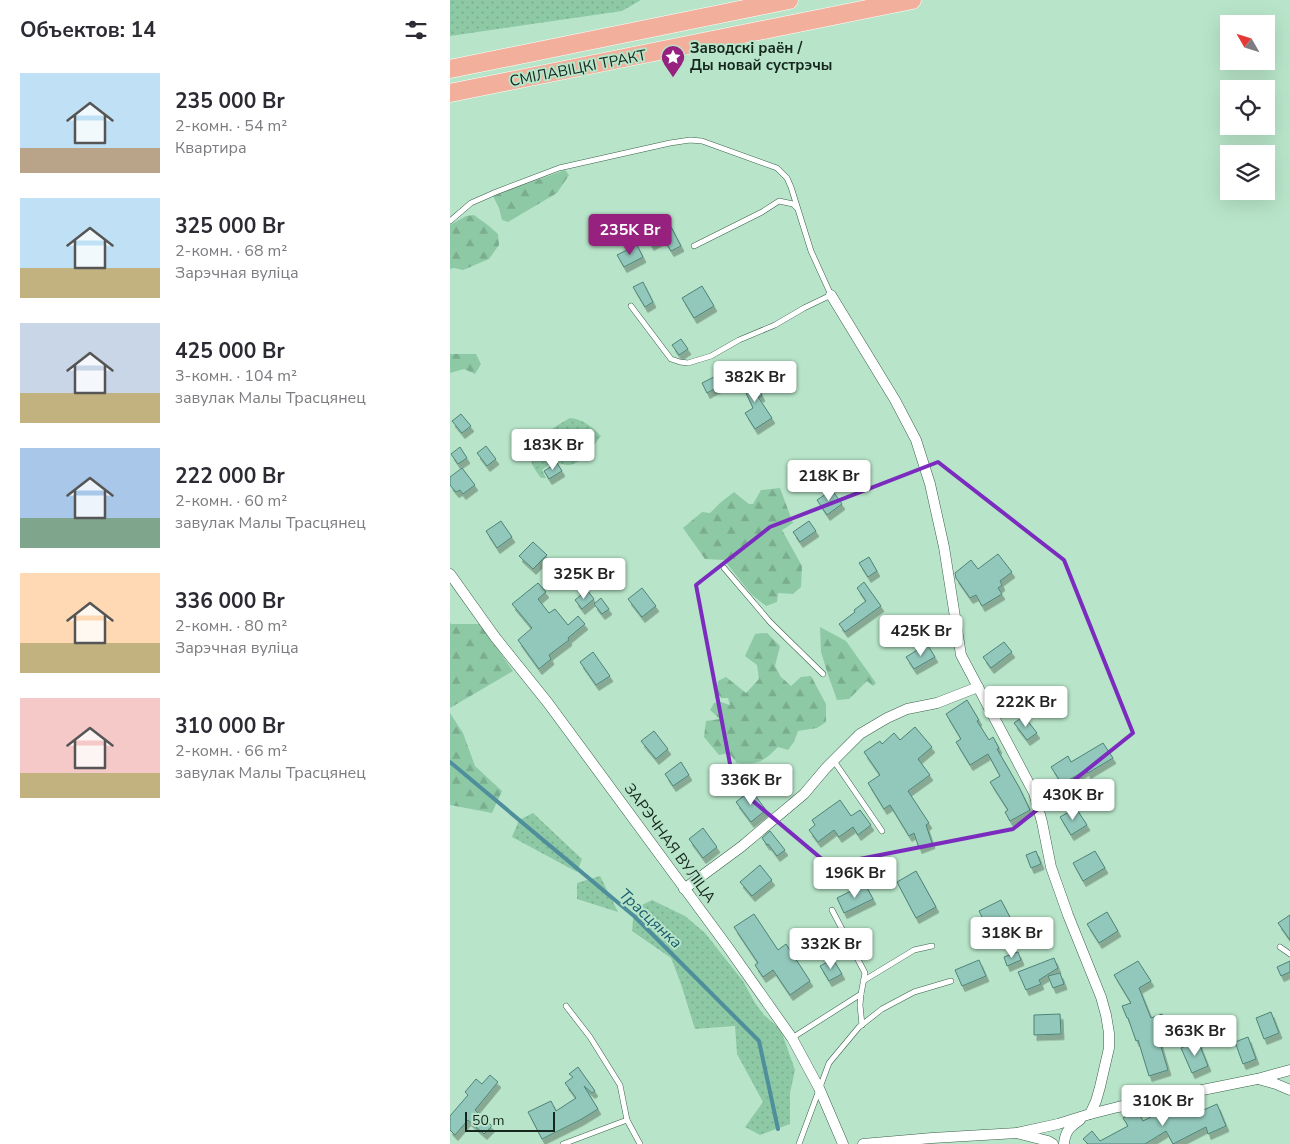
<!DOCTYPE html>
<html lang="ru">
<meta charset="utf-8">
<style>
:root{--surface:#fff;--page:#f7f7f7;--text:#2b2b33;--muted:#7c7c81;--accent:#96217e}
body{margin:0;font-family:"Nunito Sans",sans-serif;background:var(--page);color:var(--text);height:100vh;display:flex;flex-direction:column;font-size:19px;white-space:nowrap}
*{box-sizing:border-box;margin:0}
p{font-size:16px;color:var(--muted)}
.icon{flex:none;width:28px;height:28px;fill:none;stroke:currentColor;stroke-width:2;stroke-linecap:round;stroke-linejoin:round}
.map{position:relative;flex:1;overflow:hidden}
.sheet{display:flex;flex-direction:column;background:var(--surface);width:450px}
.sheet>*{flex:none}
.needle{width:32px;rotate:309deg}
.controls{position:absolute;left:770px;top:15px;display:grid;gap:10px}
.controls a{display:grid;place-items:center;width:55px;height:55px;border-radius:0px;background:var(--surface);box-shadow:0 5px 20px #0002;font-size:25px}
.scale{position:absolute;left:15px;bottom:12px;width:90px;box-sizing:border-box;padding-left:5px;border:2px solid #15261d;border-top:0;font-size:14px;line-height:18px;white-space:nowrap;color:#15261d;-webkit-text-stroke:4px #b8e5c9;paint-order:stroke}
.price{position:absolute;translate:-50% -42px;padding:0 11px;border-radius:5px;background:#fff;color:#222;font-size:16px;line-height:32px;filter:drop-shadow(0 1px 2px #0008)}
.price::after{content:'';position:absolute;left:50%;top:30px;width:15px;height:11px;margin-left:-8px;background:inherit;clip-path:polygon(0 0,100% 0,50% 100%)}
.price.active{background:var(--accent);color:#fff}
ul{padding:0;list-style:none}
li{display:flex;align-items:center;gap:15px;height:125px;padding:0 20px}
li span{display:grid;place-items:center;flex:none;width:140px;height:100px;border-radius:0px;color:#555}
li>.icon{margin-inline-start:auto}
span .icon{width:60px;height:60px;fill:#fffc;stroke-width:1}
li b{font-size:21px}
h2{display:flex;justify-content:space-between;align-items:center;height:60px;padding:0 20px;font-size:21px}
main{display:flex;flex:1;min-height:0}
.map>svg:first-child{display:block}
.grass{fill:url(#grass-dots)}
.forest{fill:url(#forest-firs)}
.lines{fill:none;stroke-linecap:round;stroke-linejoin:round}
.stream{stroke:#4f8f9c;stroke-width:4}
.building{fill:#92c8bb;stroke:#4e8377;filter:url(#shadow)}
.service-casing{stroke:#39614a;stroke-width:6}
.minor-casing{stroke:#39614a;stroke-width:11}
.trunk-casing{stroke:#fff;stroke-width:19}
.service{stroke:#fff;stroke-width:5}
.minor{stroke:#fff;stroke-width:10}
.trunk{stroke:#f2b09c;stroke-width:18}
.marked{fill:none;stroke:#7b2cbf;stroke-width:4;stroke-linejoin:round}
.labels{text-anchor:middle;stroke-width:4;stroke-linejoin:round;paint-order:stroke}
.poi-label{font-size:15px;font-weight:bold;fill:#15261d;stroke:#b8e5c9;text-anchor:start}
.street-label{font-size:15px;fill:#15261d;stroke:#b8e5c9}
.water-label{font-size:16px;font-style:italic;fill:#195d6e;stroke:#b8e5c9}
</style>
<main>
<section class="sheet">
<h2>Объектов: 14<svg class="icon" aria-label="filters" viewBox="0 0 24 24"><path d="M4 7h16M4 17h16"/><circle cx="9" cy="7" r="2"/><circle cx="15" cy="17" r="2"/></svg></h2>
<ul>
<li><span style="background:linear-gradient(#bfe0f5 75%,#b9a48a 0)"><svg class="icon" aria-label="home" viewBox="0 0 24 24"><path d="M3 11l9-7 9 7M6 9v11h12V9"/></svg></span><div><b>235 000 Br</b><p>2-комн. · 54 m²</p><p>Квартира</p></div></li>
<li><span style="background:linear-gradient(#bfe0f5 70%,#c2b280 0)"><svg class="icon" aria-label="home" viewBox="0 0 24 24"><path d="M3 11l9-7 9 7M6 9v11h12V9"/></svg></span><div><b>325 000 Br</b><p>2-комн. · 68 m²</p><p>Зарэчная вуліца</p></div></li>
<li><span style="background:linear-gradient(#c9d6e8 70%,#c2b280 0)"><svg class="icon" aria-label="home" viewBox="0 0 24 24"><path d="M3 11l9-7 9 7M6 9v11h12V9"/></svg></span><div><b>425 000 Br</b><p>3-комн. · 104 m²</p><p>завулак Малы Трасцянец</p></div></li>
<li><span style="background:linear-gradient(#a9c7e8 70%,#7fa58c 0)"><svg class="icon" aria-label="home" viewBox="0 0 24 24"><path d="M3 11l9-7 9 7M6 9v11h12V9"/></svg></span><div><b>222 000 Br</b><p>2-комн. · 60 m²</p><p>завулак Малы Трасцянец</p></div></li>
<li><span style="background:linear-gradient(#ffd9b3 70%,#c2b280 0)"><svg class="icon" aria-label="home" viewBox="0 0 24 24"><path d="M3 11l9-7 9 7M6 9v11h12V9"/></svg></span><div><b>336 000 Br</b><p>2-комн. · 80 m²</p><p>Зарэчная вуліца</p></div></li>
<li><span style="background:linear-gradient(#f6c9c9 75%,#c2b280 0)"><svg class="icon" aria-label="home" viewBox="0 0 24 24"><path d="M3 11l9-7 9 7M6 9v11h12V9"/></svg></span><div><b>310 000 Br</b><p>2-комн. · 66 m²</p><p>завулак Малы Трасцянец</p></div></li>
</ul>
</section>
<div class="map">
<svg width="840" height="1144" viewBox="0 0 840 1144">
<defs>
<pattern id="grass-dots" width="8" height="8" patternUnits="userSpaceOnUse" patternTransform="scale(1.25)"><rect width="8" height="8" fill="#8ec9a6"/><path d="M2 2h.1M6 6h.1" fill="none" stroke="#7aac8e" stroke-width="1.8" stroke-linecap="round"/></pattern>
<pattern id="forest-firs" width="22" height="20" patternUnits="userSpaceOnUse" patternTransform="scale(1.25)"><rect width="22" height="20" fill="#8ec9a6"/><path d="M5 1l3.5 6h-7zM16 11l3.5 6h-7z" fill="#7aac8e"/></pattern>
<filter id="shadow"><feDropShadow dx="3" dy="5.5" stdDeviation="0" flood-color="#0004"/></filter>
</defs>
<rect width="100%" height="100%" fill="#b8e5c9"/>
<g class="grass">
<path d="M0,0H191L172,11L0,36Z"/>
<path d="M120,418C133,419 142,427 151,436C143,446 131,465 118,465C113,465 107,462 102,462L92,470L96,478H91C88,474 84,469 82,464C76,443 104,427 120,418Z"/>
<path d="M83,813L132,859L127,872L62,837L69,820Z"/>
<path d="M150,876L168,912L127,899V883Z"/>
<path d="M202,900L235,916L255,933L293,981L305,1003L314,1015L331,1030L345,1070L340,1093V1124L310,1135L295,1127L313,1102L287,1054L285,1026L245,1029L231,984L221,958L182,931L184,909Z"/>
</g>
<g class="forest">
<path d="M115,170L119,175L107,193L58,222L52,220L49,208L43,196Z"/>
<path d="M24,215L39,226L48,234L49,245L39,259L13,270L4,268L0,269V225L16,216Z"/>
<path d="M0,354H26L31,364L25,374L14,369L0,373Z"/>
<path d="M330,488L343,523L332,530L352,566L351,587L343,594L328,593L327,602L316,606L301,594L274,560L255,559L233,528L252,512L260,513L271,502L284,492L299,504H303L311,490Z"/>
<path d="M0,622L1,624H30L63,671L0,708Z"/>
<path d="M370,627L396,641L426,683L423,686L417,681L399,699L387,700L378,675L371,652Z"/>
<path d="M317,633L330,646L325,666L331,677L341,686L351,677L361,676L376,704V722L367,728L348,731L344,742L338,750L328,747C313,762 308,765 287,763L279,753L269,755L254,737L256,721L270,719L260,710L264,703L271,702L280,705L278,698H271L266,692L268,681L276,677L296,693L309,679L307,665L295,656L305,634Z"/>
<path d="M0,713L13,733L25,766L52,791L42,813L0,805Z"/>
</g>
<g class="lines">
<path class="stream" d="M0,762L184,916L309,1041L328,1129"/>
</g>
<g class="building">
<path d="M219,223L231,246L221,251L213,238L201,245L196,236Z"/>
<path d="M187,245L193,257L174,267L167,255Z"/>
<path d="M193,282L203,302L195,307L183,287Z"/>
<path d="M252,286L264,306L244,318L232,298Z"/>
<path d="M231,339L238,349L229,355L222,345Z"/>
<path d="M274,372L279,381L257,393L252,383Z"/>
<path d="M294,376L297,380L303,377L312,396L308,397L322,418L305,429L295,413L303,408L289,378Z"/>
<path d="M11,414L21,426L12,433L2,421Z"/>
<path d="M36,446L46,459L37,466L27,453Z"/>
<path d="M10,447L17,458L8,464L1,454Z"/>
<path d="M107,463L112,471L99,479L94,471Z"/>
<path d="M12,468L25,485L13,494L10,490L6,492L0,485V477Z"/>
<path d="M382,490L392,504L377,515L367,500Z"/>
<path d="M51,521L62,537L47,548L36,531Z"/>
<path d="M359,521L366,531L350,542L343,532Z"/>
<path d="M83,542L97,555L83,569L69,556Z"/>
<path d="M548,554L562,572L550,581L552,585L548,588L552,594L532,606L526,595L520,598L506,578L505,573L521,560L528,569Z"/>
<path d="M419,557L427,571L418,577L409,563Z"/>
<path d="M414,582L431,606L395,632L389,624L405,612L404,610L416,601L407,588Z"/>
<path d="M88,583L96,592L88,599L99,613L105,609L118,625L128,616L135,624L118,638L119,640L99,655L101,659L89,669L68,640L82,628L62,604Z"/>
<path d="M192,588L206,606L192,617L178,599Z"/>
<path d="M137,590L144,599L132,609L125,600Z"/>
<path d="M151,598L159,609L152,614L144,604Z"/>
<path d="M473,618L481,631L470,638L462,624Z"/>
<path d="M554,642L562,652L541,668L533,657Z"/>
<path d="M477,644L485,657L464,669L456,657Z"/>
<path d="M143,652L160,676L146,685L130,662Z"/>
<path d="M587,693L593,703L571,715L565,705Z"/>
<path d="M517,700L529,720L527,721L539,740L543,737L549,748L547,749L569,787L580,810L560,821L555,812L558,810L540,782L550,776L538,754L520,765L506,742L511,739L496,714Z"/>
<path d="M574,716L587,733L577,740L564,723Z"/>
<path d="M465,727L482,747L468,759L480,775L458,791L479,823L476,825L482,843L469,848L464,833L459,836L440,805L434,809L418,783L430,775L414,752L430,741L432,744L444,733L450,740Z"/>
<path d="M204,731L218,749L206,759L191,741Z"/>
<path d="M653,743L663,758L638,773L636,770L612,784L601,767L618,756L621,762Z"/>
<path d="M231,762L239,775L223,786L215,774Z"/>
<path d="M301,790L316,810L301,822L286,802Z"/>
<path d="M390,800L401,816L410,810L421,825L408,835L403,827L389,837L384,830L368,842L359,830L365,825L362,820Z"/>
<path d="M626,808L637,825L621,835L610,817Z"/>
<path d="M253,828L267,847L253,858L239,839Z"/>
<path d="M320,831L335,850L327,856L318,844L317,845L312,838Z"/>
<path d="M586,851L591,864L581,868L576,855Z"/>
<path d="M645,851L655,868L633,881L623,863Z"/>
<path d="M310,865L322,880L302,896L290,882Z"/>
<path d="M466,871L486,907L466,918L447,882Z"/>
<path d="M415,884L423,899L394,913L387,898Z"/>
<path d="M551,900L562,921L540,933L529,911Z"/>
<path d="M657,912L668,931L649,943L637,924Z"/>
<path d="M304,914L328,950L336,944L360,981L340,995L323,970L313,977L305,965L308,963L284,927Z"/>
<path d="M840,915V940L828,923Z"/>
<path d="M568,952L571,960L557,966L554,957Z"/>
<path d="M604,958L608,968L589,980L591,984L576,990L568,972Z"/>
<path d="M383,959L392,974L379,981L370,966Z"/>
<path d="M529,960L536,976L512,986L505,970Z"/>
<path d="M688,961L701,981L689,988L701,1018L712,1014L715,1023L705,1026L718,1070L699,1076L688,1040L686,1041L678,1018H677L672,1006L681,1003L664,975Z"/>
<path d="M840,961V972L831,976L827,967Z"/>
<path d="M610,973L614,984L603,988L598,976Z"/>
<path d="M821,1012L829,1033L814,1039L806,1018Z"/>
<path d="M610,1014L611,1034L584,1035V1015Z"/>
<path d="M798,1037L806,1059L793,1064L785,1042Z"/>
<path d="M748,1041L758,1066L742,1073L731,1048Z"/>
<path d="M128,1067L145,1091L142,1093L134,1086L148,1109L130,1120L92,1139L78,1112L101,1101L106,1111L126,1098L115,1083L123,1077L119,1074Z"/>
<path d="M40,1075L48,1082L25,1110L42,1126L34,1134L18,1120L5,1135L0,1130V1116L18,1095L15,1092L26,1079L32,1084Z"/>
<path d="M767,1104L776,1126L758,1134L756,1127L723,1144L716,1131L695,1144H638L633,1139L642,1131L650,1141L678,1126L673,1118L687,1110L693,1121L710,1112L713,1117L735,1106L740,1116Z"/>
</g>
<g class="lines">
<g class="service-casing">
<g id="service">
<path d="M0,221L21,203L46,192L109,168L220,143L240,140L252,141L327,168L337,178L341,187L361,251L381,295L354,308L325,325L289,340L261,356L238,363L230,362L221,359L181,306"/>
<path d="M244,246L312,212L329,201L343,204L347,208"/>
<path d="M274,568L320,622L373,674"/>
<path d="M384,761L432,831"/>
<path d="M830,947L840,954"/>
<path d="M413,981L464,950L482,946"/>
<path d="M411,994L410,1005L412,1025"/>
<path d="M116,1006L140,1037L170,1085L177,1120L190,1144"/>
<path d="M342,1038L411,994L415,973L382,910"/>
<path d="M113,1144L177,1120"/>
<path d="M349,1144L379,1063L409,1027L432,1009L464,992L501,981"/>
</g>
</g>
<g class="minor-casing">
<g id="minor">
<path d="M381,295L445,400L466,440L480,484L494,547L511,655L584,793L592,822L601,867L618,915L651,997L656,1015L659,1033V1048L650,1087L646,1101L640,1114"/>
<path d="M0,574L45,637L98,703L277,946L342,1038L369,1088L393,1144"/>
<path d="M234,889L291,847L354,794L376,768L410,734L437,718L457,709L487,703L528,687"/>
<path d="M808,1079L826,1084L840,1090"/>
<path d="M567,1133L608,1124L640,1114L668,1107L807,1079L840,1070"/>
<path d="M413,1144L482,1138L567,1133L598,1141L603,1144"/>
<path d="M614,1144C615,1131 620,1127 630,1120"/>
</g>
</g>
<g class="trunk-casing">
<g id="trunk">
<path d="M0,69L339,0"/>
<path d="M0,93L462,0"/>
</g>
</g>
<use href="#service" class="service"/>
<use href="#minor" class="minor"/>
<use href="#trunk" class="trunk"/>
</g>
<path class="marked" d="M488,462L614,560L683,733L563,829L379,865L284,785L246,585L320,527Z"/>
<defs>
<g id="sight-pin" transform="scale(1.25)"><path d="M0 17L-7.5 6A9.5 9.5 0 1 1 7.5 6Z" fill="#96217e" stroke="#b8e5c9"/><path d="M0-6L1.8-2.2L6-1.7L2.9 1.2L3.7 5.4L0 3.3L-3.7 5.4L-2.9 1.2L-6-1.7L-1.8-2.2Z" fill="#fff"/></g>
</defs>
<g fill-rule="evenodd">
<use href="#sight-pin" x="223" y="57"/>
</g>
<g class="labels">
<g class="poi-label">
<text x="240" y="53">Заводскі раён /<tspan x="240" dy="17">Ды новай сустрэчы</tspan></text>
</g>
<g class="street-label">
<text transform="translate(128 68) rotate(-11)" y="5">СМІЛАВІЦКІ ТРАКТ</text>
<text transform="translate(220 843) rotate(54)" y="5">ЗАРЭЧНАЯ ВУЛІЦА</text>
</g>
<g class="water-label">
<text transform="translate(201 918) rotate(43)" y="6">Трасцянка</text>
</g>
</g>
</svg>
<div class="controls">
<a><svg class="needle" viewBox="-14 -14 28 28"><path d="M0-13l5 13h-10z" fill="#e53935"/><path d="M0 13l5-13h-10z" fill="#7c7c81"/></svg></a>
<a><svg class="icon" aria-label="locate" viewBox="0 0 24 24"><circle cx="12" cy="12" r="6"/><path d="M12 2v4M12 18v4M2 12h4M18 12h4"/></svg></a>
<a><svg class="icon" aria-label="layers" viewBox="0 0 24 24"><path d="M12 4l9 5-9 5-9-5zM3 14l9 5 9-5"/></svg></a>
</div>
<div class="scale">50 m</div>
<b class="price active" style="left:180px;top:256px">235K Br</b>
<b class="price" style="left:305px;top:403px">382K Br</b>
<b class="price" style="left:103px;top:471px">183K Br</b>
<b class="price" style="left:379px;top:502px">218K Br</b>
<b class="price" style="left:134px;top:600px">325K Br</b>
<b class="price" style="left:471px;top:657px">425K Br</b>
<b class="price" style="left:576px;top:728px">222K Br</b>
<b class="price" style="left:301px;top:806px">336K Br</b>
<b class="price" style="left:623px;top:821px">430K Br</b>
<b class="price" style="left:405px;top:899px">196K Br</b>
<b class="price" style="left:562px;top:959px">318K Br</b>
<b class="price" style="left:381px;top:970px">332K Br</b>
<b class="price" style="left:745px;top:1057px">363K Br</b>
<b class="price" style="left:713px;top:1127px">310K Br</b>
</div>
</main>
